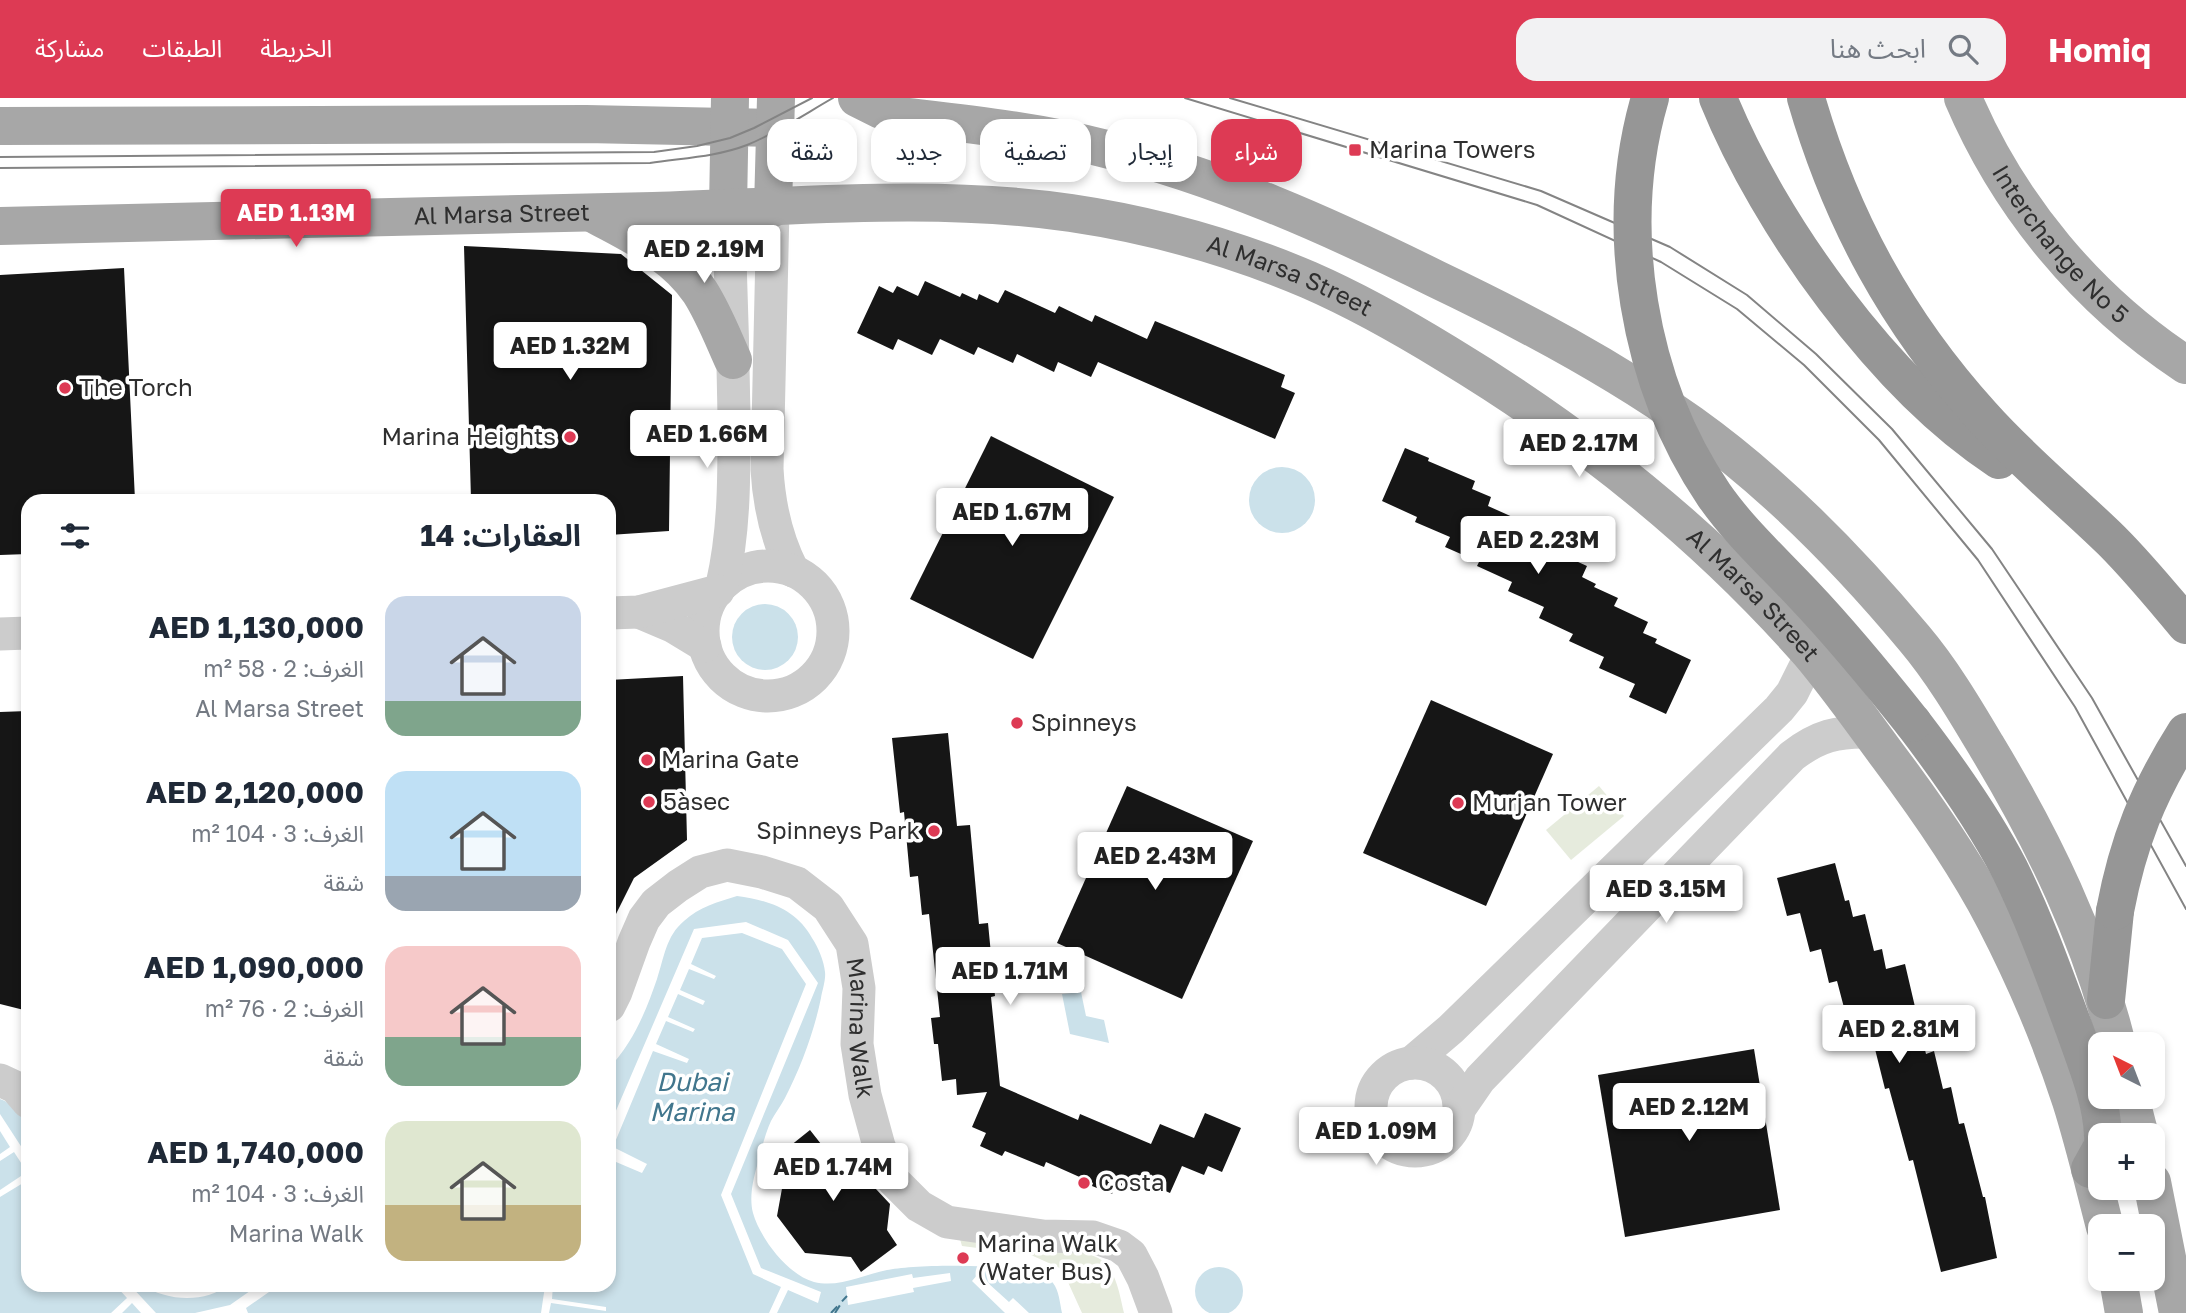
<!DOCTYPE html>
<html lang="ar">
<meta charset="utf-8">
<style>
:root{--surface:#fff;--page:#f2f2f3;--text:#1f2937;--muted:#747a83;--accent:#dd3a54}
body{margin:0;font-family:"Golos Text","Noto Sans Arabic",sans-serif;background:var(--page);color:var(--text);direction:rtl;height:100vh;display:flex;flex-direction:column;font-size:26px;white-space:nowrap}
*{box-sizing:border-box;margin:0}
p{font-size:23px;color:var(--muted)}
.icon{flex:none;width:38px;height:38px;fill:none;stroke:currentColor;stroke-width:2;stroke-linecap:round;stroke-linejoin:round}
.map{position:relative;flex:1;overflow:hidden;direction:ltr}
.sheet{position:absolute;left:21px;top:396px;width:595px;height:798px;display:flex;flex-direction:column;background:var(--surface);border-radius:21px;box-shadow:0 4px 10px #0003;direction:rtl}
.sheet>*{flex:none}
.banner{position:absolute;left:637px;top:21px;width:665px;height:63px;direction:rtl;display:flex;gap:14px}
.needle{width:46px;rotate:318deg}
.buttons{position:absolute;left:2088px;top:934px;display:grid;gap:14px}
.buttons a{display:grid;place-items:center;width:77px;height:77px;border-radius:14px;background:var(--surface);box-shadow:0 4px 10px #0003;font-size:35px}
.price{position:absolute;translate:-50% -60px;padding:0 16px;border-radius:7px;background:#fff;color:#222;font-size:23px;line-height:46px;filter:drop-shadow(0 2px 4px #0008)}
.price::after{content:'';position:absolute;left:50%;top:42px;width:21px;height:16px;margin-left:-10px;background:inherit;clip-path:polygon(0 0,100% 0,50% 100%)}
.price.selected{background:var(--accent);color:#fff}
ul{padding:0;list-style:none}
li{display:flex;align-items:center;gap:21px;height:175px;padding:0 35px}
li span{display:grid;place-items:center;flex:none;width:196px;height:140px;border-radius:21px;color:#555}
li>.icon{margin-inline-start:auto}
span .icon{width:84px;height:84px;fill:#fffc;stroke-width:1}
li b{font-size:30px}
h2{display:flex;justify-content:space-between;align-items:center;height:84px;padding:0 35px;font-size:30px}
.pill{padding:0 24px;border-radius:21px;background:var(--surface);box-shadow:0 4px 10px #0003;font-size:24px;line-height:63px}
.pill.selected{background:var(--accent);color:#fff}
header{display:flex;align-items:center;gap:42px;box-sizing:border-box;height:98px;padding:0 35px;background:var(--accent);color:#fff}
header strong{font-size:33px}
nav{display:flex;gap:38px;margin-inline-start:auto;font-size:24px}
.search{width:490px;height:63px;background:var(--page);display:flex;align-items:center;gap:18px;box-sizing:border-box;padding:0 24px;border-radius:21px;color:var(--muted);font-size:26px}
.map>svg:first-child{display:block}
.green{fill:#e6ebdd}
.water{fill:#cbe1ea}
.pier{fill:#fff}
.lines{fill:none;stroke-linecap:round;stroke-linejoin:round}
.ferry{stroke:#41768d;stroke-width:2;stroke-dasharray:9 7;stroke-linecap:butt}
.building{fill:#161616}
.minor{stroke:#ccc;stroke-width:33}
.major{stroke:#a7a7a7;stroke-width:38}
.highway{stroke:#969696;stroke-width:38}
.tram{stroke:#848484;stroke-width:2}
.highway-bridge{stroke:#969696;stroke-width:38}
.poi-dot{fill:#dd3a54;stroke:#fff;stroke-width:2.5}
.labels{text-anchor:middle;stroke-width:7;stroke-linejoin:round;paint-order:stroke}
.poi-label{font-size:24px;fill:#2f2f2f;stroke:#fff;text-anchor:start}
.street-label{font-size:24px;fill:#2f2f2f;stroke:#fff}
.water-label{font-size:26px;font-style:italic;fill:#41768d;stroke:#fff}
</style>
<header>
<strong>Homiq</strong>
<div class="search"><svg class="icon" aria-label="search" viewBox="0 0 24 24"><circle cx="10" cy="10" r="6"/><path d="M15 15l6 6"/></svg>ابحث هنا</div>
<nav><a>الخريطة</a><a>الطبقات</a><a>مشاركة</a></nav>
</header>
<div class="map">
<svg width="2186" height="1215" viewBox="0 0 2186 1215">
<rect width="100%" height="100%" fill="#fff"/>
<g class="green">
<path d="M1599,688L1624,718L1571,762L1546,732Z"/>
<path d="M960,1141C993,1144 1082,1144 1104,1164C1117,1176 1120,1199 1124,1215H1082L1062,1171L1031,1157L962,1148Z"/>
</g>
<g class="water">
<circle cx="1282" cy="402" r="33"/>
<circle cx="765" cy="539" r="33"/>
<path d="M737,798C768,802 796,811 812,840C818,849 824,863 825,874C826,882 822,893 821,900C814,934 801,969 785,1000C781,1008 775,1015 771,1023C765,1036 761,1053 757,1068C753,1082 749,1100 753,1115C760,1140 788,1177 814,1184C839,1190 863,1177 887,1172C914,1166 1036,1163 1053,1185C1059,1192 1060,1206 1062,1215H0V1001L5,1003L28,1021V1186L141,1187C168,1203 204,1206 230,1186H609V970C633,945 646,913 657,881C664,860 666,838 684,823C699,809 718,804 737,798Z"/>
<path d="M1081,894L1086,918L1104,922L1109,945L1070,936L1062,896Z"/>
<circle cx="1219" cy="1193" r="24"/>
</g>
<g class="pier">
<path d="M746,824L788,842L818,885L731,1096L761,1170L821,1194L818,1205L788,1192L777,1215H769L781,1189L753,1176L721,1097L806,886L782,851L742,835L702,840L691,866L716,878L714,881L689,871L680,892L705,903L703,907L678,896L668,919L695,931L693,934L666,923L656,946L689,961L687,965L653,953L613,1049L647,1066L642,1075L609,1061V1029L694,831Z"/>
<path d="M0,1016L28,1059V1082L0,1099V1092L27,1074L14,1054L0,1063V1056L10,1049L0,1033Z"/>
<path d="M950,1175L951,1183L913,1190L914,1194L848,1207L846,1189L912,1176L913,1180Z"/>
<path d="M978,1176L1009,1204L1013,1200L1029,1215H1005L972,1183Z"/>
<path d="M260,1186L279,1187L246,1210L248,1215H195L230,1207Z"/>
<path d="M115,1187H130L156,1215H141L132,1205L122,1215H111L127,1200Z"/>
<path d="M539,1187H553L552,1201L606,1209V1213L551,1205L549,1215H541L545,1188Z"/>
</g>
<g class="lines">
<g class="ferry">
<path d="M831,1215L847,1198"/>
<path d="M835,1215L842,1204"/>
</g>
</g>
<g class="building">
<path d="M464,148L621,156L672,197L669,433L609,437V402H471Z"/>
<path d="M124,170L135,402H28V456L0,457V177Z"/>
<path d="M925,183L960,199L962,195L977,202L979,196L998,205L1005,192L1055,215L1059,208L1092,224L1095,217L1147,241L1155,223L1285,277L1281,289L1295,295L1275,341L1098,264L1091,279L1058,264L1054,274L1017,256L1013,265L978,249L974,257L940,241L932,257L898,241L893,252L857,235L879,188L893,195L897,188L918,198Z"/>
<path d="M991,338L1114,399L1033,561L910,501Z"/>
<path d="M1405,350L1429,360L1428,363L1475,383L1472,391L1491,399L1488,408L1526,425L1523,432L1533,437L1532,439L1568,455L1567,459L1587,468L1582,479L1596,486L1594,489L1618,500L1614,508L1648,524L1643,535L1657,541L1655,545L1691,562L1666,616L1629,599L1635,586L1599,570L1604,559L1569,543L1573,536L1539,520L1544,509L1508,493L1512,484L1477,468L1479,464L1445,449L1450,439L1415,424L1417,419L1382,403Z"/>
<path d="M683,578L687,742L634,780L609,830V582Z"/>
<path d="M1431,602L1553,656L1486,808L1363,755Z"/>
<path d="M28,613V913L0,906V614Z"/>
<path d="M948,635L957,728L970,727L979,826L988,825L995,898L991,899L1000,988L1078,1022L1080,1016L1151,1046L1160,1026L1194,1040L1205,1015L1241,1030L1222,1074L1208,1068L1204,1077L1182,1068L1170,1095L1136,1080L1131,1093L1116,1087L1112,1096L1092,1088L1093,1085L1046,1064L1044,1069L1005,1053L1002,1058L980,1048L986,1035L972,1029L987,994L957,997L956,981L942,983L938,946H934L931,920L940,919L929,816L922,817L918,778L910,779L904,714L900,715L892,640Z"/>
<path d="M1127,688L1253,743L1182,901L1057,845Z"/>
<path d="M1835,765L1845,803L1849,802L1853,819L1865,816L1874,853L1882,851L1886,871L1905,866L1926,956L1934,953L1943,991L1951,989L1959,1026L1964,1025L1983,1099H1985L1997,1160L1941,1174L1913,1062L1909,1063L1889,990L1885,991L1875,951L1866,953L1859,918L1847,921L1837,883L1829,885L1821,851L1810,854L1800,815L1787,818L1777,780Z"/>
<path d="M1754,951L1780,1112L1625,1139L1598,977Z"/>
<path d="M810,1032L821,1046L860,1051L875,1090L890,1106L887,1132L897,1147L861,1174L851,1159L805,1155L777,1118L785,1074L775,1060Z"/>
</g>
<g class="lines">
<g class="minor">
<path d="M773,110L767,371C769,408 776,440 793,473"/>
<circle cx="768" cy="533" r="65"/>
<path d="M722,487C735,431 734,375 734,318C733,249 731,180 728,110"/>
<path d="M639,514L672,528L705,548"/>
<path d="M609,515L639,514L718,493"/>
<path d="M0,536L28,535"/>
<path id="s1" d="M609,908L616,894L634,844L644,821L656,805L678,788L700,774L727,767L762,774L797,785L828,809L852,846L859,890L857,946L865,997L879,1048L893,1082L919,1108L947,1124L1043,1138L1093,1139L1119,1148L1131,1157L1143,1180L1156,1215"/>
<path d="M1411,965L1451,931L1779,611L1792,595L1811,557"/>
<circle cx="1415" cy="1009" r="44"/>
<path d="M0,982L15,989L28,1004"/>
<path d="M1460,1010L1480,981L1792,658C1818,638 1837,633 1870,634"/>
</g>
<g class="major">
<path d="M857,0L881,12L900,18C968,26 1036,33 1102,50C1217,78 1329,128 1436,181C1524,223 1611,269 1691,326C1775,386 1848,461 1914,540C1942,573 1965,612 1987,649C2043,742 2091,840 2117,947"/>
<path id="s2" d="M1963,0C2009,108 2087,202 2186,267"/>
<path d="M0,28L586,26L776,30"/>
<path d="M728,110L730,0"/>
<path d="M773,110L776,0"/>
<path d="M592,115C632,137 674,155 700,194C714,216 723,240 733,262"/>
<path id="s3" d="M0,128C218,123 435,118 653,113C791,109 934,95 1071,115C1152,127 1234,150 1309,182C1357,203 1403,229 1447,256C1581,337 1706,437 1809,554C1837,587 1862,623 1888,658C1927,710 1965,764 1995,822C2025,880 2051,941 2071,1003C2084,1044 2094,1087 2105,1129"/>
<path d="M2130,999L2140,1038"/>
<path d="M2152,1084L2178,1215"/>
<path d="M2118,1181L2124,1215"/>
</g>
<g class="highway">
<path d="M1718,0C1769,126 1884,287 1999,362"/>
<path d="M1806,0C1841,121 1897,224 1982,318C2022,363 2069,401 2112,443C2138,469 2162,498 2186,527"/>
<path d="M1913,625C1949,672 1983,720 2010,772C2035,823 2054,876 2074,930C2086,964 2102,1002 2103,1038"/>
<path d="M2106,902L2115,813"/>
<path d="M2090,1071L2100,1053"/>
</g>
<g class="tram">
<path d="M1185,0L1537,107L1661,164L1737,211L1804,267L1879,342L1978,462L2075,609L2186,811"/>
<path d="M1230,0L1541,93L1670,149L1747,197L1816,256L1892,331L1992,451L2092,600L2186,768"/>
<path d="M0,59L654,54L697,48L730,40L754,30L812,0"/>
<path d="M0,70L650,65C682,60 716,59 747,47C777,35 805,16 833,0"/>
</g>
<g class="highway-bridge">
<path d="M1650,0C1612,130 1638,285 1714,397C1739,433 1773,464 1803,496C1842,537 1878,581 1913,625"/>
<path d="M2115,813C2128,744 2148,694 2186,634"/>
</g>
</g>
<g class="poi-dot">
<rect x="1348" y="45" width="14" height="14" rx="3.5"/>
<circle cx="65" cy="290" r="7"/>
<circle cx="570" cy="339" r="7"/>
<circle cx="1017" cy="625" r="7"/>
<circle cx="647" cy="662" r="7"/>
<circle cx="649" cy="704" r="7"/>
<circle cx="1458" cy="705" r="7"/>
<circle cx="934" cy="733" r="7"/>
<circle cx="1084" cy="1085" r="7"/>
<circle cx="963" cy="1160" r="7"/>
</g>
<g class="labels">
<g class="poi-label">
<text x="1369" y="60">Marina Towers</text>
<text x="79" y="298">The Torch</text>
<text x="556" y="347" text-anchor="end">Marina Heights</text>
<text x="1031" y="633">Spinneys</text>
<text x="661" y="670">Marina Gate</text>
<text x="663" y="712">5àsec</text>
<text x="1472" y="713">Murjan Tower</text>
<text x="920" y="741" text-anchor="end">Spinneys Park</text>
<text x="1098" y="1093">Costa</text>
<text x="977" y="1154">Marina Walk<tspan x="977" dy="28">(Water Bus)</tspan></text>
</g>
<g class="street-label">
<text dy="8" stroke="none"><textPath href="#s3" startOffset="502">Al Marsa Street</textPath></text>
<text dy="8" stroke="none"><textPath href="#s2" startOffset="177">Interchange No 5</textPath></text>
<text dy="8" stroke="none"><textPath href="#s3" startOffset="1300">Al Marsa Street</textPath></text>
<text dy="8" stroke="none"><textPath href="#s3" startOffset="1867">Al Marsa Street</textPath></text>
<text dy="8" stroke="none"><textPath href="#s1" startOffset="436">Marina Walk</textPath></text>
</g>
<g class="water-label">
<text x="692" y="993">Dubai<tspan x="692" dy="30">Marina</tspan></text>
</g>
</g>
</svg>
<div class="buttons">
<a><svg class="needle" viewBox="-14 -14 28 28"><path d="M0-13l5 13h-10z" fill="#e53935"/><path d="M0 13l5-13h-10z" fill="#747a83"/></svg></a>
<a>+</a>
<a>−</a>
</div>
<b class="price selected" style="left:296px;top:151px">AED 1.13M</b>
<b class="price" style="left:704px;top:187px">AED 2.19M</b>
<b class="price" style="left:570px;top:284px">AED 1.32M</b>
<b class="price" style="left:707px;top:372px">AED 1.66M</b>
<b class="price" style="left:1579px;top:381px">AED 2.17M</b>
<b class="price" style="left:1012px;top:450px">AED 1.67M</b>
<b class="price" style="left:1538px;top:478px">AED 2.23M</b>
<b class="price" style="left:1155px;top:794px">AED 2.43M</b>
<b class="price" style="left:1666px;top:827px">AED 3.15M</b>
<b class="price" style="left:1010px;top:909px">AED 1.71M</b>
<b class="price" style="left:1899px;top:967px">AED 2.81M</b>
<b class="price" style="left:1689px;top:1045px">AED 2.12M</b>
<b class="price" style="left:1376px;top:1069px">AED 1.09M</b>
<b class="price" style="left:833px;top:1105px">AED 1.74M</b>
<div class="banner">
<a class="pill selected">شراء</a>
<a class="pill">إيجار</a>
<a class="pill">تصفية</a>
<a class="pill">جديد</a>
<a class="pill">شقة</a>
</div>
<section class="sheet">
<h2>العقارات: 14<svg class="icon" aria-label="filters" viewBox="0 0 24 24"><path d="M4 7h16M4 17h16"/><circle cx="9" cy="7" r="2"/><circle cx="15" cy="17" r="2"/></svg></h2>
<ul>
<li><span style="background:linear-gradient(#c9d6e8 75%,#7fa58c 0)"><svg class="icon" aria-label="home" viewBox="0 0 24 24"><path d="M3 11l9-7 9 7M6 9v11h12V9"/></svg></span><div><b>AED 1,130,000</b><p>الغرف: 2 · 58 m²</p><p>Al Marsa Street</p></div></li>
<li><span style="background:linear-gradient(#bfe0f5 75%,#9aa5b1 0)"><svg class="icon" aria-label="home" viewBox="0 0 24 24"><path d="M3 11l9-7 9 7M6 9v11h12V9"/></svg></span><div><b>AED 2,120,000</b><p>الغرف: 3 · 104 m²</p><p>شقة</p></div></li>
<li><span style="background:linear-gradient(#f6c9c9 65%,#7fa58c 0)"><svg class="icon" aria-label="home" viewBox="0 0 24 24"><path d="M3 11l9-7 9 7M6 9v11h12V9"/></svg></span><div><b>AED 1,090,000</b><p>الغرف: 2 · 76 m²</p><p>شقة</p></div></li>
<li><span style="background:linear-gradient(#dfe7d0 60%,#c2b280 0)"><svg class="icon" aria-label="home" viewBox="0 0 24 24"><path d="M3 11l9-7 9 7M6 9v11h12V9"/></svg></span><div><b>AED 1,740,000</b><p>الغرف: 3 · 104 m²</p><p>Marina Walk</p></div></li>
</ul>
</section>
</div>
